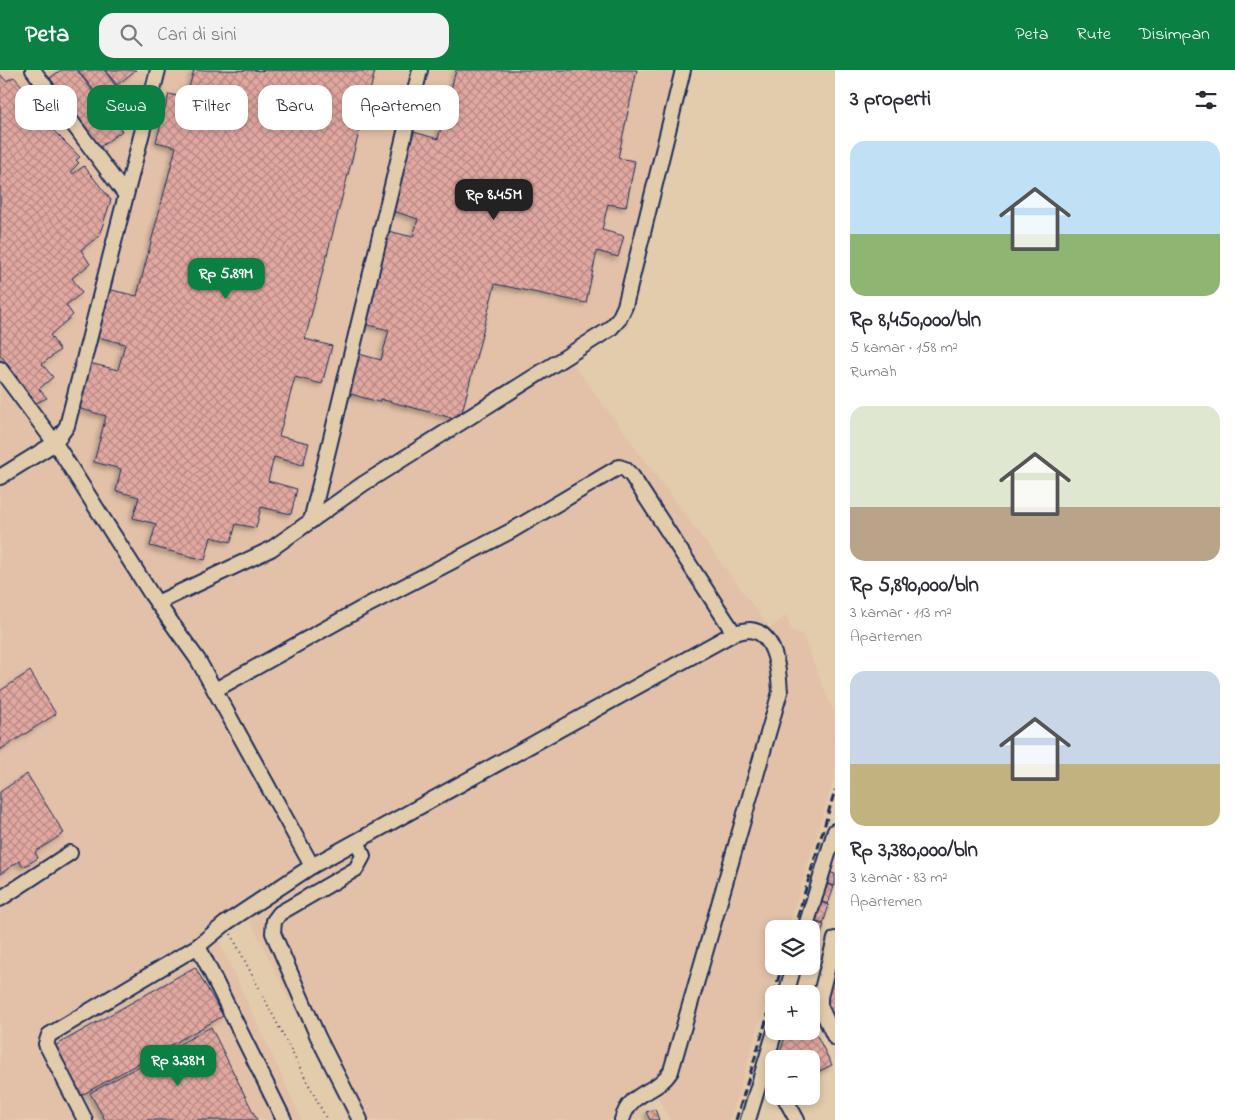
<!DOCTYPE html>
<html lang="id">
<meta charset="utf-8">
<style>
:root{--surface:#fff;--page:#f2f2f3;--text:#2b2b33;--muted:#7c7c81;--accent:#0b8043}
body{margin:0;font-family:"Indie Flower",sans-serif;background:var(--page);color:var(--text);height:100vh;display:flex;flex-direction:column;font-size:19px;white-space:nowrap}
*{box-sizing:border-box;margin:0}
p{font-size:16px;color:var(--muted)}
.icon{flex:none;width:28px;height:28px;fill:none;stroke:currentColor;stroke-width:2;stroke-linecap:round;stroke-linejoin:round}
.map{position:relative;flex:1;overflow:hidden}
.details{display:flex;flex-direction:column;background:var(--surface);width:400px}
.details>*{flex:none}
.banner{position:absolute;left:15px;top:15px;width:475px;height:45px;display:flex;gap:10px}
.controls{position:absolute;left:765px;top:850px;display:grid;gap:10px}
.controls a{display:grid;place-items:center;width:55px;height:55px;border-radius:10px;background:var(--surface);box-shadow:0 2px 8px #0003;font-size:25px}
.price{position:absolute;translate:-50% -42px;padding:0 11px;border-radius:10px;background:var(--accent);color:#fff;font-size:16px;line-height:32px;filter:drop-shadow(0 1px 2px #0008)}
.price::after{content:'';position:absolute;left:50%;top:30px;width:15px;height:11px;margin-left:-8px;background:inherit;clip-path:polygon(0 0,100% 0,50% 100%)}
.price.active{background:#222;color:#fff}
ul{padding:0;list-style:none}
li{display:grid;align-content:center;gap:10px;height:265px;padding:0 15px}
li span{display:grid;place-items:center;height:155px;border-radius:15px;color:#555}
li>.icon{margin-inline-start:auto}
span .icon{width:90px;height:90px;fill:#fffc;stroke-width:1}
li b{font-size:21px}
h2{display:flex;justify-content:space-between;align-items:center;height:60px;padding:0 15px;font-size:21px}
.tag{padding:0 18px;border-radius:15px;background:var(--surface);box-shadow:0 2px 8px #0003;font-size:18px;line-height:45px}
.tag.active{background:var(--accent);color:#fff}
header{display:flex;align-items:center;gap:30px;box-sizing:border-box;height:70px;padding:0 25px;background:var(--accent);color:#fff}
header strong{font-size:24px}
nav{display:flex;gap:28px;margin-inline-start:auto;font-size:18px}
.search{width:350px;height:45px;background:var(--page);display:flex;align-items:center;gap:12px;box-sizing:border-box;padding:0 18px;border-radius:15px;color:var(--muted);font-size:19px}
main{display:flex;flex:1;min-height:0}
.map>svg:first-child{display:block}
.built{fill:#e3c1a8}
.building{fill:url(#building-cross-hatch);stroke:#1b2f5e;filter:url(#shadow)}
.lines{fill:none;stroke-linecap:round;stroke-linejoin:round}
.minor-casing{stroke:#1b2f5e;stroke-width:18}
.path{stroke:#1b2f5e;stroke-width:2;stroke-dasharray:1 4;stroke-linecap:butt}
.minor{stroke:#e3ccac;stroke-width:14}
.rail{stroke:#1b2f5e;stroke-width:3;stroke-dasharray:8 4;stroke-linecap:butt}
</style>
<header>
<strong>Peta</strong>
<div class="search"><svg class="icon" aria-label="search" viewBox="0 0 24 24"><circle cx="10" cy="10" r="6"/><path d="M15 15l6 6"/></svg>Cari di sini</div>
<nav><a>Peta</a><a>Rute</a><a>Disimpan</a></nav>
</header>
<main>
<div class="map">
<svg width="835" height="1050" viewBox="0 0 835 1050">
<defs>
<pattern id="building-cross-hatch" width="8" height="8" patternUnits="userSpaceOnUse" patternTransform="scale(1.25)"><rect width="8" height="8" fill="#e2a8a0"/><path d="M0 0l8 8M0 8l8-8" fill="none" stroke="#b68986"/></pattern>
<filter id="shadow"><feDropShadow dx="-3" dy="3" stdDeviation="2.5" flood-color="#0004"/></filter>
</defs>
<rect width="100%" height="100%" fill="#e3ccac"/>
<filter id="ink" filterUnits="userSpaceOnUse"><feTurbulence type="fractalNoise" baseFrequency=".02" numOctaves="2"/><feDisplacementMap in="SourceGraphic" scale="10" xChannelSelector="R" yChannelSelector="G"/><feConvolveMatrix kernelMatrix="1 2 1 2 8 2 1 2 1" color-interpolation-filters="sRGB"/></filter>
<g filter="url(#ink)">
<path class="built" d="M0,0H684L628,258L571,291L770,558L787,545L791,561L802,564L835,645V705L788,859H774V896H777L730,1050H670L656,1024L649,1029L638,1050H348L246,842L215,862L302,1050H0Z"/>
<g class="building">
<path d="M61,0H77L122,61L100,77L50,8Z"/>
<path d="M78,0H104L122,24L106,36Z"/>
<path d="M105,0H136L117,15Z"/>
<path d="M194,0L375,1L305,269L332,276L322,314L295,307L279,366L309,373L303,395L274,387L268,411L297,419L291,444L261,437L256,458L236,454L231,472L211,467L205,490L150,476L156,454L133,448L139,427L116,421L121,399L94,392L106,346L78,338L89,293L118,300L125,274L94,266L107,219L137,226L176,77L156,72L169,24L186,28Z"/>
<path d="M456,0H637L618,88L635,91L626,137L608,134L602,160L624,166L618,187L597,181L586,233L495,214L460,350L380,329L379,332L347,323L359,284L381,290L389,260L364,254L388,161L413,167L418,149L390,140L414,62L438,69Z"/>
<path d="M0,4L6,11L14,7L55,53L51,57L53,60L80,87L76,90L79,93L71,101L73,104L84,96L111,130L99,166L81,180L90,194L72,208L82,223L66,235L73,245L50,265L60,280L42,294L53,307L39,319L47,328L36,333L0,284Z"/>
<path d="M30,601L56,644L0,680V621Z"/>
<path d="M27,704L64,763L35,782L38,788L23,797L19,791L0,804V722Z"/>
<path d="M826,801L835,804V816L823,812Z"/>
<path d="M823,813L834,817L828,834L818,830Z"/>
<path d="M817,831L829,835L823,854L811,850Z"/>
<path d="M811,851L824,855L819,871L811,868Z"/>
<path d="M811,869L820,872L816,886L811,884Z"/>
<path d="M195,897L223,946L80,1026L53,977Z"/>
<path d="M835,911V954L825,931L828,929L822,917Z"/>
<path d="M811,954L832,995L811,1005V989H778L787,961H811Z"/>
<path d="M211,957L257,1050H105L90,1023Z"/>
<path d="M655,1039L659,1050H650L646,1042Z"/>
</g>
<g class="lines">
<g class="minor-casing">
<g id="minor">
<path d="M33,0L125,124"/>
<path d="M0,299L55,373L151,524L198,590L312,796L226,853L198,876L49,965L46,974L85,1050"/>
<path d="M0,407L55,373L67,356L158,0"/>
<path d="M311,451L420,0"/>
<path d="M157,533L271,479L363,414L610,259L619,249L625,236L683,0"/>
<path d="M215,620L366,536L511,461L619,397L625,399L632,406L734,563"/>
<path d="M358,772L363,786L356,799L280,843L274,851L273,863L318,967L360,1050"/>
<path d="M312,796L734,563C739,562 745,560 750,560C776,562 779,603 780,622L671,1001C656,1025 631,1019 622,1050"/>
<path d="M0,829L70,783"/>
<path d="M805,859L835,761"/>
<path d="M835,869L820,927V936L835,968"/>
<path d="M198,876L284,1050"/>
<path d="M786,924L794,896"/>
<path d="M786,1030L797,1050"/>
<path d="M748,1050L775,961"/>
</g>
</g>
<path class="path" d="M231,864L327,1050"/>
<use href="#minor" class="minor"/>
<g class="rail">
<path d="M794,859L835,720"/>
<path d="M774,924L782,896"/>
<path d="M736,1050L774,925"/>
</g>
</g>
</g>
</svg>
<div class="controls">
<a><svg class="icon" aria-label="layers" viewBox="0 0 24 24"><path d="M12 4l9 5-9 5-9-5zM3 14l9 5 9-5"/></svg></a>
<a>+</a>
<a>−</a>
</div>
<b class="price active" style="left:494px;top:151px">Rp 8.45M</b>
<b class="price" style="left:226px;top:230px">Rp 5.89M</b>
<b class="price" style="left:178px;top:1017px">Rp 3.38M</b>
<div class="banner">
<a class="tag">Beli</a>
<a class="tag active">Sewa</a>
<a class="tag">Filter</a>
<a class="tag">Baru</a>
<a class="tag">Apartemen</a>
</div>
</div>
<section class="details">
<h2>3 properti<svg class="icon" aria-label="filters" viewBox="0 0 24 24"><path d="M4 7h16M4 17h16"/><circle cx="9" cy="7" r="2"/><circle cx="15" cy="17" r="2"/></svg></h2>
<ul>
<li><span style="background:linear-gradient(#bfe0f5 60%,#8fb573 0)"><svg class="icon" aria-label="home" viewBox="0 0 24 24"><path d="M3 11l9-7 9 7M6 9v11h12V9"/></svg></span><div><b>Rp 8,450,000/bln</b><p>5 kamar · 158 m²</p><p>Rumah</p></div></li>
<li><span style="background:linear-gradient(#dfe7d0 65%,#b9a48a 0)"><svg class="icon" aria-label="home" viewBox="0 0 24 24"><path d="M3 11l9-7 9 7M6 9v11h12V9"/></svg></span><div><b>Rp 5,890,000/bln</b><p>3 kamar · 113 m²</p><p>Apartemen</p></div></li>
<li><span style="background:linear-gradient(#c9d6e8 60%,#c2b280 0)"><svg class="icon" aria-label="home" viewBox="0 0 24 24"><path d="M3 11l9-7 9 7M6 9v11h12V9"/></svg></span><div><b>Rp 3,380,000/bln</b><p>3 kamar · 83 m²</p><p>Apartemen</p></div></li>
</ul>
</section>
</main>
